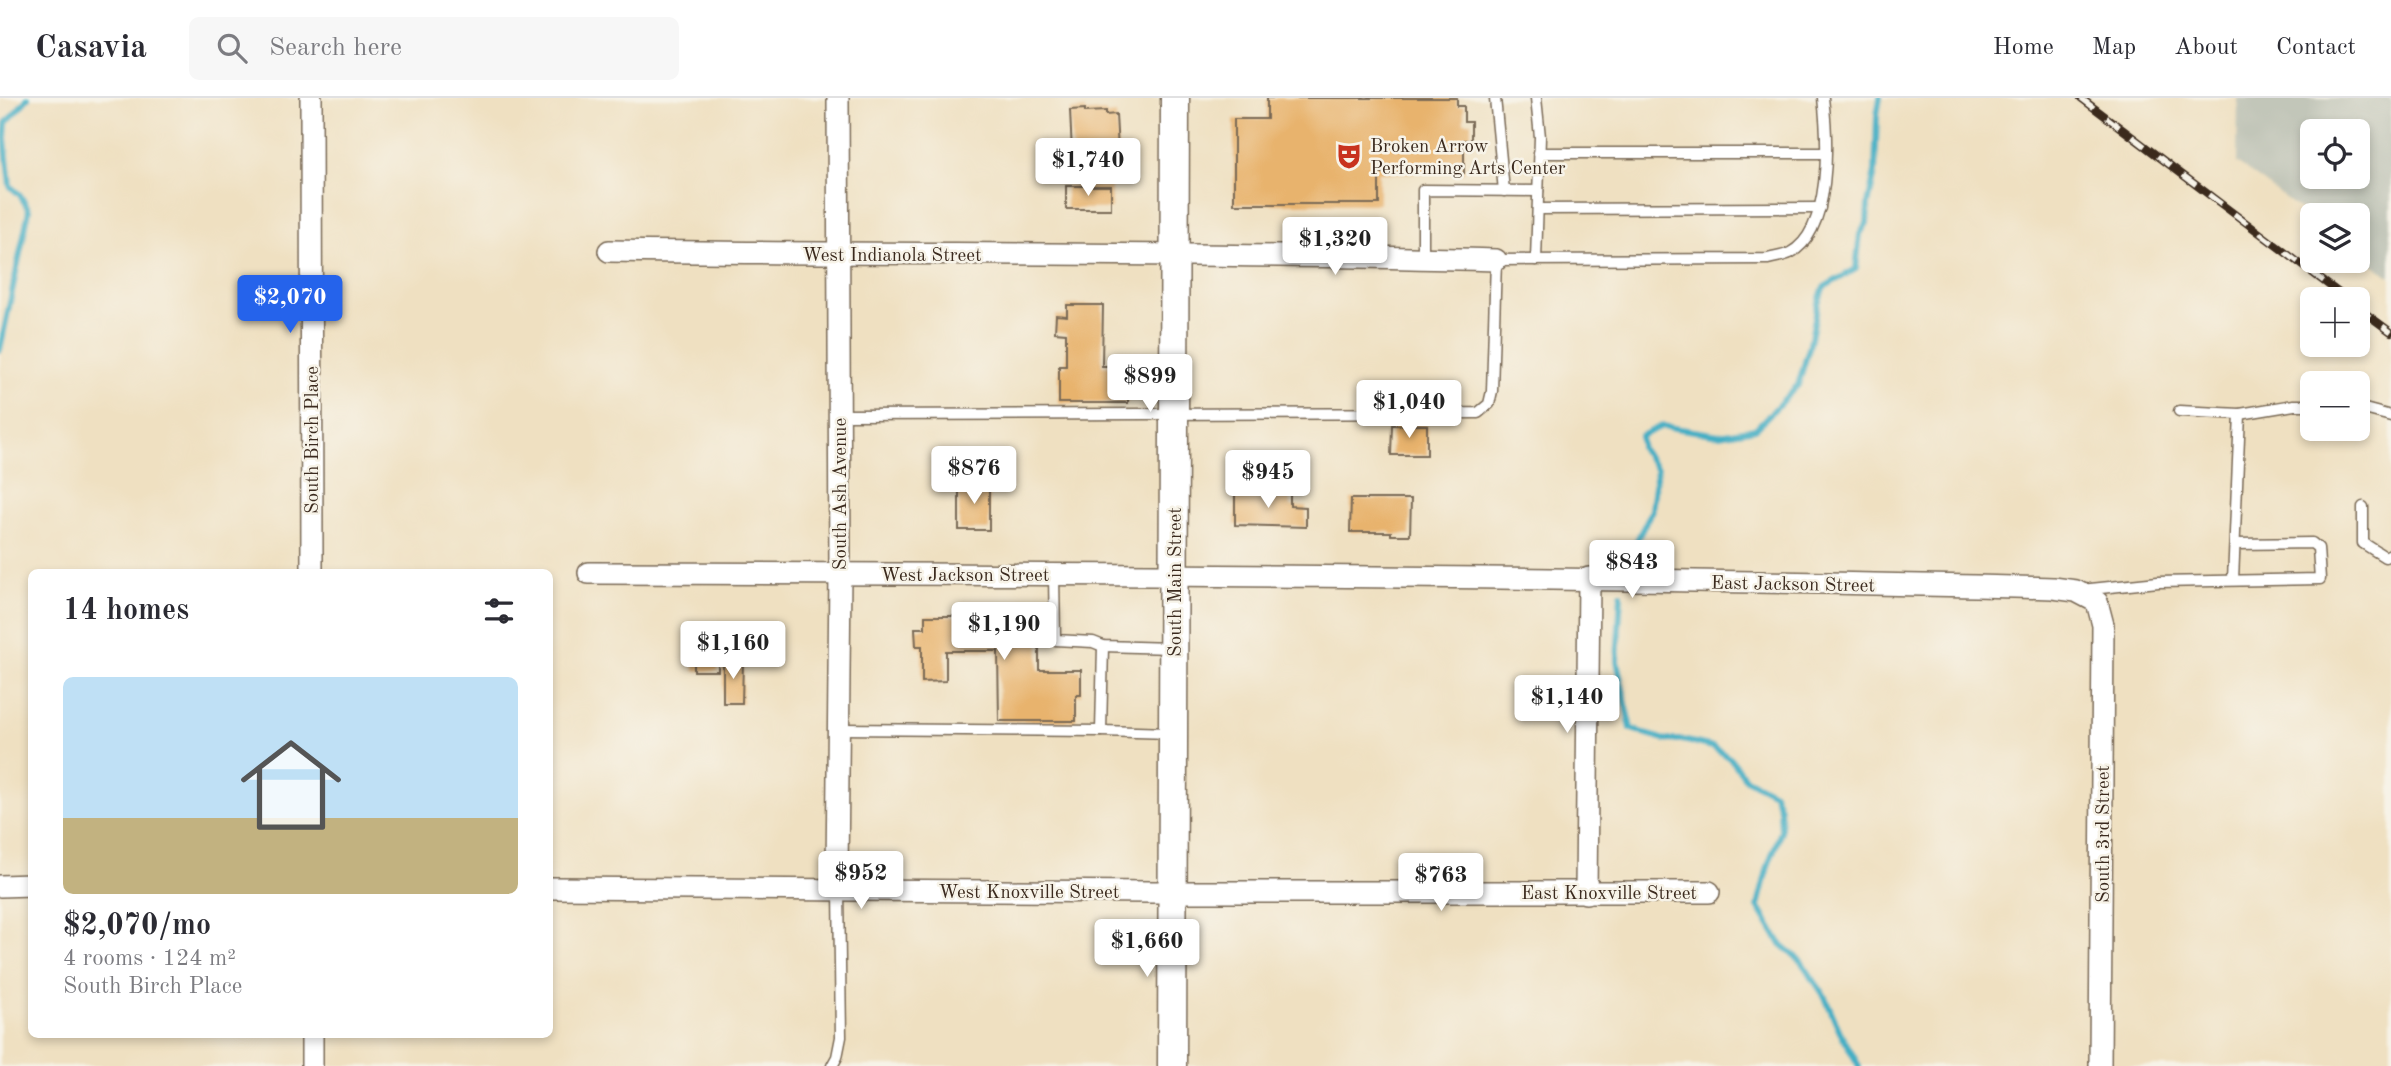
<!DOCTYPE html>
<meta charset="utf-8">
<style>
:root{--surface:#fff;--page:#f7f7f7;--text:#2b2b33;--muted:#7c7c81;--line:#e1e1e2;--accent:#2563eb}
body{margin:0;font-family:"Old Standard TT",serif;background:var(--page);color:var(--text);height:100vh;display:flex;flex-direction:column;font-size:26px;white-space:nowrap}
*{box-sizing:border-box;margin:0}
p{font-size:23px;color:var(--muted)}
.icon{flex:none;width:38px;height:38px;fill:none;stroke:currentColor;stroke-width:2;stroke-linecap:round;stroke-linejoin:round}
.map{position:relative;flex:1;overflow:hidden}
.drawer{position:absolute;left:28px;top:471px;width:525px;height:469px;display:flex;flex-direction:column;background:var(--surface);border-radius:10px;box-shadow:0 4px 10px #0003}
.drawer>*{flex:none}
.controls{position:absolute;left:2300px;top:21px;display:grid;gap:14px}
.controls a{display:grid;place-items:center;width:70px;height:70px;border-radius:10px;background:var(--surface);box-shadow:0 4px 10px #0003;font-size:35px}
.price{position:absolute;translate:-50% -60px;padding:0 16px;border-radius:7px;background:#fff;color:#222;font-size:23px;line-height:46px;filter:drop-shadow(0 2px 4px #0008)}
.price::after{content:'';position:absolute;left:50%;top:42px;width:21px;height:16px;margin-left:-10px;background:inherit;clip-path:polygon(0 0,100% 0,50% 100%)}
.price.selected{background:var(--accent);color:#fff}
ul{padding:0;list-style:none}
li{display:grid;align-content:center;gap:14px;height:371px;padding:0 35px}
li+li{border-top:2px solid var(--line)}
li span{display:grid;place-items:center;height:217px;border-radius:10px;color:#555}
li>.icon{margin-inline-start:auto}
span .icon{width:126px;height:126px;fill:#fffc;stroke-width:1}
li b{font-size:30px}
h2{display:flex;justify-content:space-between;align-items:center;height:84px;padding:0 35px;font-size:30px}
header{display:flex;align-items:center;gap:42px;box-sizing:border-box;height:98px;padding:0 35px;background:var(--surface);border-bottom:2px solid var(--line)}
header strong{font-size:33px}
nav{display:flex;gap:38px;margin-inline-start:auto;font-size:24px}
.search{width:490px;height:63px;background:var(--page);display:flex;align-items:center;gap:18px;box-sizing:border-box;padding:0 24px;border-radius:10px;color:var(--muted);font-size:26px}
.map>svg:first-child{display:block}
.industrial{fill:#c2c6b9;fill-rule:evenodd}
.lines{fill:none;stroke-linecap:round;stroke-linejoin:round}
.stream{stroke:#45afc4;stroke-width:6}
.building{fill:#e8b36d}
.lane-casing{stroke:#7a6a57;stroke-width:13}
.street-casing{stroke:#7a6a57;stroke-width:24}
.secondary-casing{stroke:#7a6a57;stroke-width:31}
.lane{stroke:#fff;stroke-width:10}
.street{stroke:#fff;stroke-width:21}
.secondary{stroke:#fff;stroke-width:28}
.rail-casing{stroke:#3b2a1e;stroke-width:8}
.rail{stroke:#f7f3e8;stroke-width:5;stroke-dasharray:16;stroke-linecap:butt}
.labels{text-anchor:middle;stroke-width:5;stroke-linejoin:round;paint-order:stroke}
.poi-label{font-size:19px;fill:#3b2a1e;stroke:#f7f3e8;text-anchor:start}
.street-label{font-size:19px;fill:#3b2a1e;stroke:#f7f3e8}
</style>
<header>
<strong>Casavia</strong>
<div class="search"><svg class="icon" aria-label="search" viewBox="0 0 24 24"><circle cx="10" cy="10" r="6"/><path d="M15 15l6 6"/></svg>Search here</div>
<nav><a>Home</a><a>Map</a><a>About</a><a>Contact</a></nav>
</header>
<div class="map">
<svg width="2391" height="968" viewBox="0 0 2391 968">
<rect width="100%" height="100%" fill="#f7f3e8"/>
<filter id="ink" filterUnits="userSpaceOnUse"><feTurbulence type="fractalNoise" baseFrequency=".0143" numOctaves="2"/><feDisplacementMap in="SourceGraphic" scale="14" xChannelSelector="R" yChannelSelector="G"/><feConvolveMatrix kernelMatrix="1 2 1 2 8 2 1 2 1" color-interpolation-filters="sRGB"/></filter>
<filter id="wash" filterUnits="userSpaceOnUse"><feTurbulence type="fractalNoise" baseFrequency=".00686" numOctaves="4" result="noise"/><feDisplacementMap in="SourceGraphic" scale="28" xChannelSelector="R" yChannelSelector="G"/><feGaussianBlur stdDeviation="1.57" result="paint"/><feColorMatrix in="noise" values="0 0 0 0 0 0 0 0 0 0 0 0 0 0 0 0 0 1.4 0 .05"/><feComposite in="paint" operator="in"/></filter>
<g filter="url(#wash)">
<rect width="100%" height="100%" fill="#efe0c1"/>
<path class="industrial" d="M2238,0H2391V179L2357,154V117H2312V120L2237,65ZM2312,33H2357V79H2312Z"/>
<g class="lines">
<g class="stream">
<path d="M0,252L29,112L20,97L10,88L5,40L6,25L28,0"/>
<path d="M1625,466L1652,412L1657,371L1641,350V338L1662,328L1719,337L1755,331L1798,287L1809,250L1818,205L1824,189L1856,171L1860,136L1867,125L1868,106L1875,74L1877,17L1880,0"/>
<path d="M1621,496L1617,563L1631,631L1665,642H1682L1713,649L1731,661L1746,681L1774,695L1780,710L1781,733L1768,768L1758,808L1780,845L1801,863L1825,899L1841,936L1859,968"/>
</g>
</g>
<g id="blocks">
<g class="building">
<path d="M1267,0H1457V8H1464V24H1471V42H1464V75H1379V106H1234V21H1267Z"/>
<path d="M1085,11V14L1106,13V17L1116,16L1118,53L1072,55L1070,12Z"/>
<rect x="1066" y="88" width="45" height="23"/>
<path d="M1067,207H1103L1102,268H1128V305H1059V268H1066V235L1055,234L1056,217L1067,218Z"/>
<path d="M1392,327H1427V357H1391Z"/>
<rect x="959" y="385" width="30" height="47"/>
<path d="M1242,393H1290V408L1306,409V429L1235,427V394Z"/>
<path d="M1351,401H1411L1410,437H1391V434H1350Z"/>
<path d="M998,508H1039V572H1081V597H1076V623H999L998,553H946V583L922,584V548H916L915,530H925V518H998Z"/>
<rect x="694" y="550" width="24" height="23"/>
<path d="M723,562H743L742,605H723Z"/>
</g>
</g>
</g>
<g filter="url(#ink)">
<use href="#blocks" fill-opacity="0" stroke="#7a6a57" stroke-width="2"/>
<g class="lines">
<g class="lane-casing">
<g id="lane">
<path d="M1495,0L1504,93"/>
<path d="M1539,55H1824"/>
<path d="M1538,111L1820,110"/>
<path d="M1423,160V92L1538,93"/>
<path d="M1536,162L1540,39L1536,0"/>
<path d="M2357,309L2391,318"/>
<path d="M2179,313L2240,316L2294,307H2312"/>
<path d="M839,317L1478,315L1489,306L1492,293L1496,162L1768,161C1775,159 1784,158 1790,155C1832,133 1828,41 1823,0"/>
<path d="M2363,409V445L2385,459L2391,456"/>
<path d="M1054,476L1055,542L1093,544L1103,548L1171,550"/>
<path d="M2233,482L2240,316"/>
<path d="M2081,492L2158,484L2320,481L2318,450L2312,445L2236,446"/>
<path d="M1103,548L1101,633L1171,635"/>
<path d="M839,631L1101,633"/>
<path d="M832,968L837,959L841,939L839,792"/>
</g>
</g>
<g class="street-casing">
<g id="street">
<path d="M311,0L312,474"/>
<path d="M838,0L840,475L837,775L839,792"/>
<path d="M609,153C904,157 1200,154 1496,162"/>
<path d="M589,475C1077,476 1565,478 2053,490L2076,493L2097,504L2103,527L2100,968"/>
<path d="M0,788L32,787"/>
<path d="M550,790L1153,794H1709"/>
<path d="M1586,795L1589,480"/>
<path d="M312,936V968"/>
</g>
</g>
<g class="secondary-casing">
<path id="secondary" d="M1172,968L1175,0"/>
</g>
<use href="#lane" class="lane"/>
<use href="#street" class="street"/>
<use href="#secondary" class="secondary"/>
<g class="rail-casing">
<g id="rail">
<path d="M2081,0L2347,201"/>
<path d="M2357,209L2391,234"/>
</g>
</g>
<use href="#rail" class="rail"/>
</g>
</g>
<defs>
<g id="theatre-bare" transform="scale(2.1)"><path d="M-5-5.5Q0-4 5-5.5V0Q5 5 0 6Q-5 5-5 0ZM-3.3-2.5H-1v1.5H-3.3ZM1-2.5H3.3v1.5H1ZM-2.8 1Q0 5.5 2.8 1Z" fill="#c8321e" stroke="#f7f3e8" stroke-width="2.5" paint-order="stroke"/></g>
</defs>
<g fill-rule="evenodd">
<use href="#theatre-bare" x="1349" y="58"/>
</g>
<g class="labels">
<g class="poi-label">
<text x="1370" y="54">Broken Arrow<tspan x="1370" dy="22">Performing Arts Center</tspan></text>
</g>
<g class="street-label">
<text x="892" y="163">West Indianola Street</text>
<text transform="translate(311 342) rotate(-90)" y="7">South Birch Place</text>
<text transform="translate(839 396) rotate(-90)" y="7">South Ash Avenue</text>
<text x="965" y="483">West Jackson Street</text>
<text transform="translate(1174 484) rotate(-90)" y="7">South Main Street</text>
<text transform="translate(1793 485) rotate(1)" y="7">East Jackson Street</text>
<text transform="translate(2102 736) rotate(-90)" y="7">South 3rd Street</text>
<text x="1029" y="800">West Knoxville Street</text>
<text x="1609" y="801">East Knoxville Street</text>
</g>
</g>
</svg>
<div class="controls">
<a><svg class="icon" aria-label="locate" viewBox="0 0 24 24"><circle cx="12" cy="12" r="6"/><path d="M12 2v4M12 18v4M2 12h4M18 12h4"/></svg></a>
<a><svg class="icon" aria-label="layers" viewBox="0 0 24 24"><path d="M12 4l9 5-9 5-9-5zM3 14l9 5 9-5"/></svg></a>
<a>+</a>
<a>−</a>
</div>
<b class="price" style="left:1088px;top:100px">$1,740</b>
<b class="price" style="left:1335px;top:179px">$1,320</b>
<b class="price selected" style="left:290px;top:237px">$2,070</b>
<b class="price" style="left:1150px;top:316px">$899</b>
<b class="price" style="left:1409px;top:342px">$1,040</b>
<b class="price" style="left:974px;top:408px">$876</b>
<b class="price" style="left:1268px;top:412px">$945</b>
<b class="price" style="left:1632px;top:502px">$843</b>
<b class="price" style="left:1004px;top:564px">$1,190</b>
<b class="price" style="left:733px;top:583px">$1,160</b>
<b class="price" style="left:1567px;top:637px">$1,140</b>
<b class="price" style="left:861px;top:813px">$952</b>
<b class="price" style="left:1441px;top:815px">$763</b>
<b class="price" style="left:1147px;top:881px">$1,660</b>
<section class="drawer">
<h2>14 homes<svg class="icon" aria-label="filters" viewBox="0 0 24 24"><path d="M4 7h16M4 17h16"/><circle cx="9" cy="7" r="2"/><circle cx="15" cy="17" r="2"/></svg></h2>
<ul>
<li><span style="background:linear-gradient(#bfe0f5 65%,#c2b280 0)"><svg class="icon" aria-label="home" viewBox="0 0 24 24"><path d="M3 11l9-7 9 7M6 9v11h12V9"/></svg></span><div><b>$2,070/mo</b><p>4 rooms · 124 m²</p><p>South Birch Place</p></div></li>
</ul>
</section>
</div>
